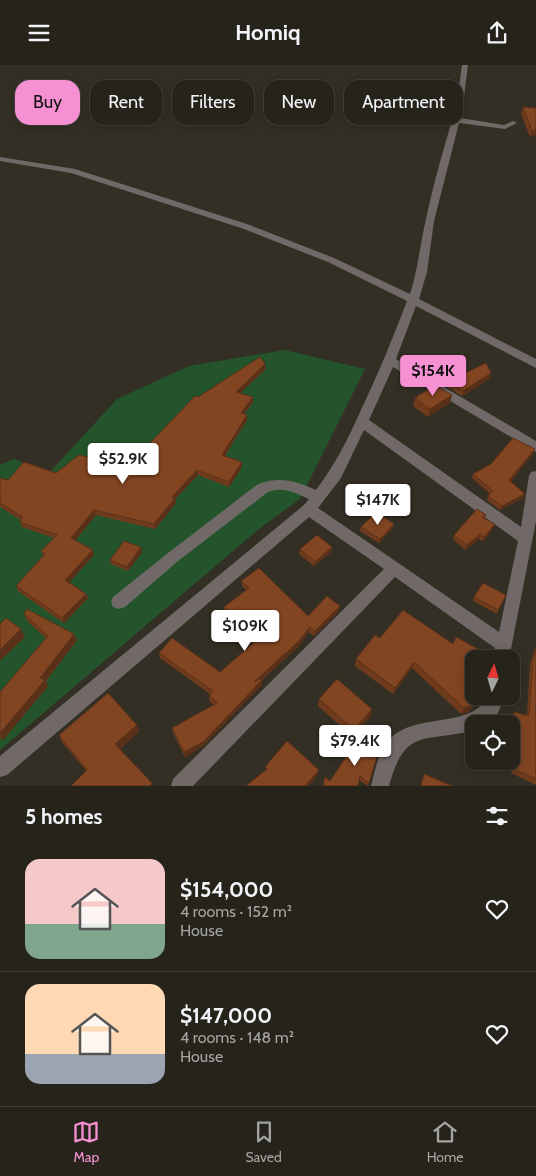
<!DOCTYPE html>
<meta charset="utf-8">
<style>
:root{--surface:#26231b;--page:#322f28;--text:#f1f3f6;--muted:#a4a4a3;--line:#42403a;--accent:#f591d2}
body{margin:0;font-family:Cabin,sans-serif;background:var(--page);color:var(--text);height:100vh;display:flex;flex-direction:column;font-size:19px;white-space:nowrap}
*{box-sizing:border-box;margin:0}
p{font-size:16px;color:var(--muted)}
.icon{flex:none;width:28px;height:28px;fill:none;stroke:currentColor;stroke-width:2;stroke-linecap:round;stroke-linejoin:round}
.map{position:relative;height:721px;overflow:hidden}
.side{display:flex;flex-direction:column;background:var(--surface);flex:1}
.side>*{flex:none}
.top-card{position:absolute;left:15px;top:15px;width:506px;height:45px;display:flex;gap:10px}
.needle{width:32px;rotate:5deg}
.buttons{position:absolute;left:465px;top:585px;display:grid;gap:10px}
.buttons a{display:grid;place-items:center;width:55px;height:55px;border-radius:10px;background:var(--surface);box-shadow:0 2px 12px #0003,0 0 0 1px var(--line);font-size:25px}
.price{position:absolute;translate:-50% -42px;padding:0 11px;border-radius:5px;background:#fff;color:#222;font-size:16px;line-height:32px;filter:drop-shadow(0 1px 2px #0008)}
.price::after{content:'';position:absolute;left:50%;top:30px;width:15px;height:11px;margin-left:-8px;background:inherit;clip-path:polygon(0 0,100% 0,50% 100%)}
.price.current{background:var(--accent);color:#111}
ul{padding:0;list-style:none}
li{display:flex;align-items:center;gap:15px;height:125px;padding:0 25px}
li+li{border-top:1px solid var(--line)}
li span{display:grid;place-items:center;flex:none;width:140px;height:100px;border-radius:15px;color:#555}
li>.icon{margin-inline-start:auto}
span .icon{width:60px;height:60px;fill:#fffc;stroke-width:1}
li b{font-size:21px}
h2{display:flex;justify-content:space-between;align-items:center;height:60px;padding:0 25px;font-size:21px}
.tag{padding:0 18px;border-radius:15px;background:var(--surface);box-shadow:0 2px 12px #0003,0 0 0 1px var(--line);font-size:18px;line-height:45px}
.tag.current{background:var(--accent);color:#111}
header{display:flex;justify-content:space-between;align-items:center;height:65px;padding:0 25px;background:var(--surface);font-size:22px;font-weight:700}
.menu{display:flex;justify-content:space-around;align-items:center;height:70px;border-top:1px solid var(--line);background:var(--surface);font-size:14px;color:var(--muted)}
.menu a{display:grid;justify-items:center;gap:2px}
.menu .current{color:var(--accent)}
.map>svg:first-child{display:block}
.green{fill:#24542b}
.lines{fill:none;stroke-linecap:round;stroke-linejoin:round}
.minor{fill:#706968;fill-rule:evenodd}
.wall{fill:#703b1d}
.shaded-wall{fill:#5b3018}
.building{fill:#824522;stroke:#5b3018}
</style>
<header><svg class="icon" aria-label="menu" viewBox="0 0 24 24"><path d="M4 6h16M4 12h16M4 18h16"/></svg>Homiq<svg class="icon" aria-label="share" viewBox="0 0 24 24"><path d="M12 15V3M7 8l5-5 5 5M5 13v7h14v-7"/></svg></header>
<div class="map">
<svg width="536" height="721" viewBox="0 0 536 721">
<rect width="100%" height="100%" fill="#332f24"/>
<path class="green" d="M285,285L365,304L300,434L259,464L0,685V400L14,394L49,408L117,334L189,301Z"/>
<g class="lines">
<g class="minor">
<path d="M462,0H468L463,40L460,53L504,60L513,56L517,58L505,64L459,58L434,156L427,207L419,234L536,294V303L416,241L396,294L536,376V387L393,302L369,355L521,462L529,411L531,407L536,406V456L509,594H493L495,583L395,512L193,721H171L173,714L384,504L309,452L7,710L0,712V691L304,440L309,434C296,428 283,421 268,427L178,496L125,542L119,544L113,542L111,537L113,532L168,488L258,419C280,411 296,416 316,425C335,400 348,374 361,345C378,309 393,273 407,236L328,197L241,163L71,108L0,96V92L75,104L247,159L334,193L410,229C418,204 420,179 426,154C434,116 445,79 456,42L360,26L363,24L457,37ZM364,365L518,476L499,567L318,443L341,413Z"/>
<path d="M487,631H505L497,650L488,659H474V665L468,667C420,676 404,666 389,721H371C375,705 379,683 392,672C417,648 475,663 487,631Z"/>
</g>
</g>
<g class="wall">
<path d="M523,42L536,43V70L530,72L521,49Z"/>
<path d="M266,304L240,328L253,332V337L244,349L247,350V355L225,391L242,402L229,422L198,410L175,434L176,438L155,464L96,450L75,475L94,490L69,517L86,529L88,533L64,558L18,526L16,521L43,491L41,486L54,473L22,462L20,457L21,455L0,442V413L8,415L56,408L109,397L134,395L198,332Z"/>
<path d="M491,308L490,313L462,331L446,321L447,317Z"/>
<path d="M452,330L450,338L428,352L413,341L415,333Z"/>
<path d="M533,388L511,416L523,433L500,445L487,435L488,431L490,429L472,413L473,409Z"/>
<path d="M486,450L485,453L493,463L483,476L479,474L465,485L453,474L454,470Z"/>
<path d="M361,462L393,463L379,478L360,466Z"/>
<path d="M141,482L142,487L128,506L111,499L110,495Z"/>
<path d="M332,482V486L314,501L299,489L300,484Z"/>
<path d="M241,516L308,551L340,541L339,546L314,571L309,567L298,582L262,615V620L203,681L185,692L173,668L172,663L214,640L209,636V631L210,629L160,593L159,588L220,607L253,578L224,547V542L246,525L242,521Z"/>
<path d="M506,530L497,549L473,536L474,532Z"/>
<path d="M24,549L74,569L77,575L46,616L48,621L3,675L0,673V627L46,573L27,556Z"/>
<path d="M380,573L474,594V604L466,619L480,631L477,637L468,647L461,649L412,603L393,629L355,601L356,594Z"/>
<path d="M536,581V720L511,708L518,683L511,681V652L514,647L527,651L530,599Z"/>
<path d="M319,634L371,651L353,672L318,641Z"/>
<path d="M139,667L86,706L62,677L59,670Z"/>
<path d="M378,688L368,721L359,715L330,716Z"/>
</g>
<g class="shaded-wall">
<path d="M536,64V70L530,72L532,66Z"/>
<path d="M265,299L266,304L236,332V327Z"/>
<path d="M491,308L490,313L462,331L463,326Z"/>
<path d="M452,330L450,338L428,352L430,344Z"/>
<path d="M253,332V337L241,353V348Z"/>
<path d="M247,350V355L222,395V390Z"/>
<path d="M535,384L533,388L508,420L509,415Z"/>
<path d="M242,397V402L229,422V417Z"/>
<path d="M197,405L198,410L175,434L176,438L155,464L154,459L172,432Z"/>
<path d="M525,429L523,433L500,445L502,441Z"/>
<path d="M94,445L96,450L73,478L71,473Z"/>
<path d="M394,459L393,463L379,478L380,474Z"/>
<path d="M495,459L493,463L483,476L484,472Z"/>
<path d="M480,469L479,474L465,485L467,480Z"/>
<path d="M141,482L142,487L128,506L127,502Z"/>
<path d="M332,482V486L314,501L315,497Z"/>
<path d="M93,485L94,490L67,520L65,515Z"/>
<path d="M86,529L88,533L64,558L62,553Z"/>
<path d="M340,541L339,546L314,571L315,566Z"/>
<path d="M310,562L309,567L298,582L254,622V617Z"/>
<path d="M21,564L25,572L0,596V585Z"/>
<path d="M74,569L77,575L46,616L48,621L3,675L0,670V668L40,613Z"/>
<path d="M414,597L412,603L393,629L395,623Z"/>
<path d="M262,615V620L203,681L185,692L184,687Z"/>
<path d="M480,631L477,637L468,647L461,649L464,643Z"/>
<path d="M372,644L371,651L353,672L354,665Z"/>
<path d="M137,660L139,667L118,686L115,679Z"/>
<path d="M319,705L318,709L309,721H305Z"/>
</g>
<g class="building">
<path d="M523,42L536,43V64L532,66Z"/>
<path d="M260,292L265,299L236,327L253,332L241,348L247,350L222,390L242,397L229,417L197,405L172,432L175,433L154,459L94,445L71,473L93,485L65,515L86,529L62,553L16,521L45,489L41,486L57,470L20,457L23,452L0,438V413L8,415L24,397L56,408L79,390L109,397L113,390L134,395L195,331L198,332Z"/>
<path d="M486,298L491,308L463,326L447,317Z"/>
<path d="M435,320L452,330L430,344L415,333Z"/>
<path d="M513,373L535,384L509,415L525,429L502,441L488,431L493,426L473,409L491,399Z"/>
<path d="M477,444L486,450L482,452L495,459L484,472L480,469L467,480L454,470Z"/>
<path d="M376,447L394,459L380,474L361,462Z"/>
<path d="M317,470L332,482L315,497L300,484Z"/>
<path d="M124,476L141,482L127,502L110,495Z"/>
<path d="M259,503L308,551L327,531L340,541L315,566L310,562L299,576L254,617L260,614L262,615L203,677L184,687L172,663L217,638L209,631L213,626L159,588L172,573L220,607L256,576L224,542L249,523L241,516Z"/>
<path d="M483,518L506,530L498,545L474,532Z"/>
<path d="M27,544L74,569L40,613L45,615L0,668V627L48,571L24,549Z"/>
<path d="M403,545L453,579L456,572L482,586L478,594H474V603L466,618L474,625V631H480L470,641L464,643L414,597L395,623L356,594L375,570L380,573Z"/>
<path d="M6,553L21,564L0,585V559Z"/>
<path d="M536,585V714L514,704L521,678L512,676L514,647L529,651L533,594Z"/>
<path d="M337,614L372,644L354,665L319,634Z"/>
<path d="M108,628L137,660L115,679L152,718L150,721H71L87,705L59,670Z"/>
<path d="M358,674L378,688L369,718L360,711L358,721H323L325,712L330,716Z"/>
<path d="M287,676L319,705L305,721H246L267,704L265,702Z"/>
<path d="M424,709L452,721H421Z"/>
</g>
</svg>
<div class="buttons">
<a><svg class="needle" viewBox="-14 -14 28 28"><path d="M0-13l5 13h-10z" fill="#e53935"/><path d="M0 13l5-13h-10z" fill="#a4a4a3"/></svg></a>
<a><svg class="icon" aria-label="locate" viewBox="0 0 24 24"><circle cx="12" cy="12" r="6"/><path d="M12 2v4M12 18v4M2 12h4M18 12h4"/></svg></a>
</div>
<b class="price current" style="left:433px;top:332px">$154K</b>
<b class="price" style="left:123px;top:420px">$52.9K</b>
<b class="price" style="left:378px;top:461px">$147K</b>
<b class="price" style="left:245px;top:587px">$109K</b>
<b class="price" style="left:355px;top:702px">$79.4K</b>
<div class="top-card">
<a class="tag current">Buy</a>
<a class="tag">Rent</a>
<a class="tag">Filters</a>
<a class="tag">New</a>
<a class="tag">Apartment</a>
</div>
</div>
<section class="side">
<h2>5 homes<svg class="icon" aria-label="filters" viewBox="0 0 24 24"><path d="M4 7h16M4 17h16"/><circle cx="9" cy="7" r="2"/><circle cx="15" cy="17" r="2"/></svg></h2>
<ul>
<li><span style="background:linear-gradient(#f6c9c9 65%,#7fa58c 0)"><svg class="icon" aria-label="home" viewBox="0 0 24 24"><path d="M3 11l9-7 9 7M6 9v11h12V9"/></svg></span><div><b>$154,000</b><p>4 rooms · 152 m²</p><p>House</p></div><svg class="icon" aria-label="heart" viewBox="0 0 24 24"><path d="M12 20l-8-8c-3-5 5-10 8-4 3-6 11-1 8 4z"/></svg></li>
<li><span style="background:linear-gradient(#ffd9b3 70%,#9aa5b1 0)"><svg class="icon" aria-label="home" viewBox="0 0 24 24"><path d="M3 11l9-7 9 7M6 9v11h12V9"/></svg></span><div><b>$147,000</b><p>4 rooms · 148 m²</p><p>House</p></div><svg class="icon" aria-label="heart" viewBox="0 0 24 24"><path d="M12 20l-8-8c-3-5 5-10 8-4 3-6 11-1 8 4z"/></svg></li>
</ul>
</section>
<nav class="menu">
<a class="current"><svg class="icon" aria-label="map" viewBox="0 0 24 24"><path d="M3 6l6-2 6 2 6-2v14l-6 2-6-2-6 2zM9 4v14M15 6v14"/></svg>Map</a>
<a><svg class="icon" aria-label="saved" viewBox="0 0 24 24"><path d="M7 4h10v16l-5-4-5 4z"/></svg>Saved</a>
<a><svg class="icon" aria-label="home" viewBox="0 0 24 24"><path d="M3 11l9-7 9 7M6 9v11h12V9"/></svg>Home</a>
</nav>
